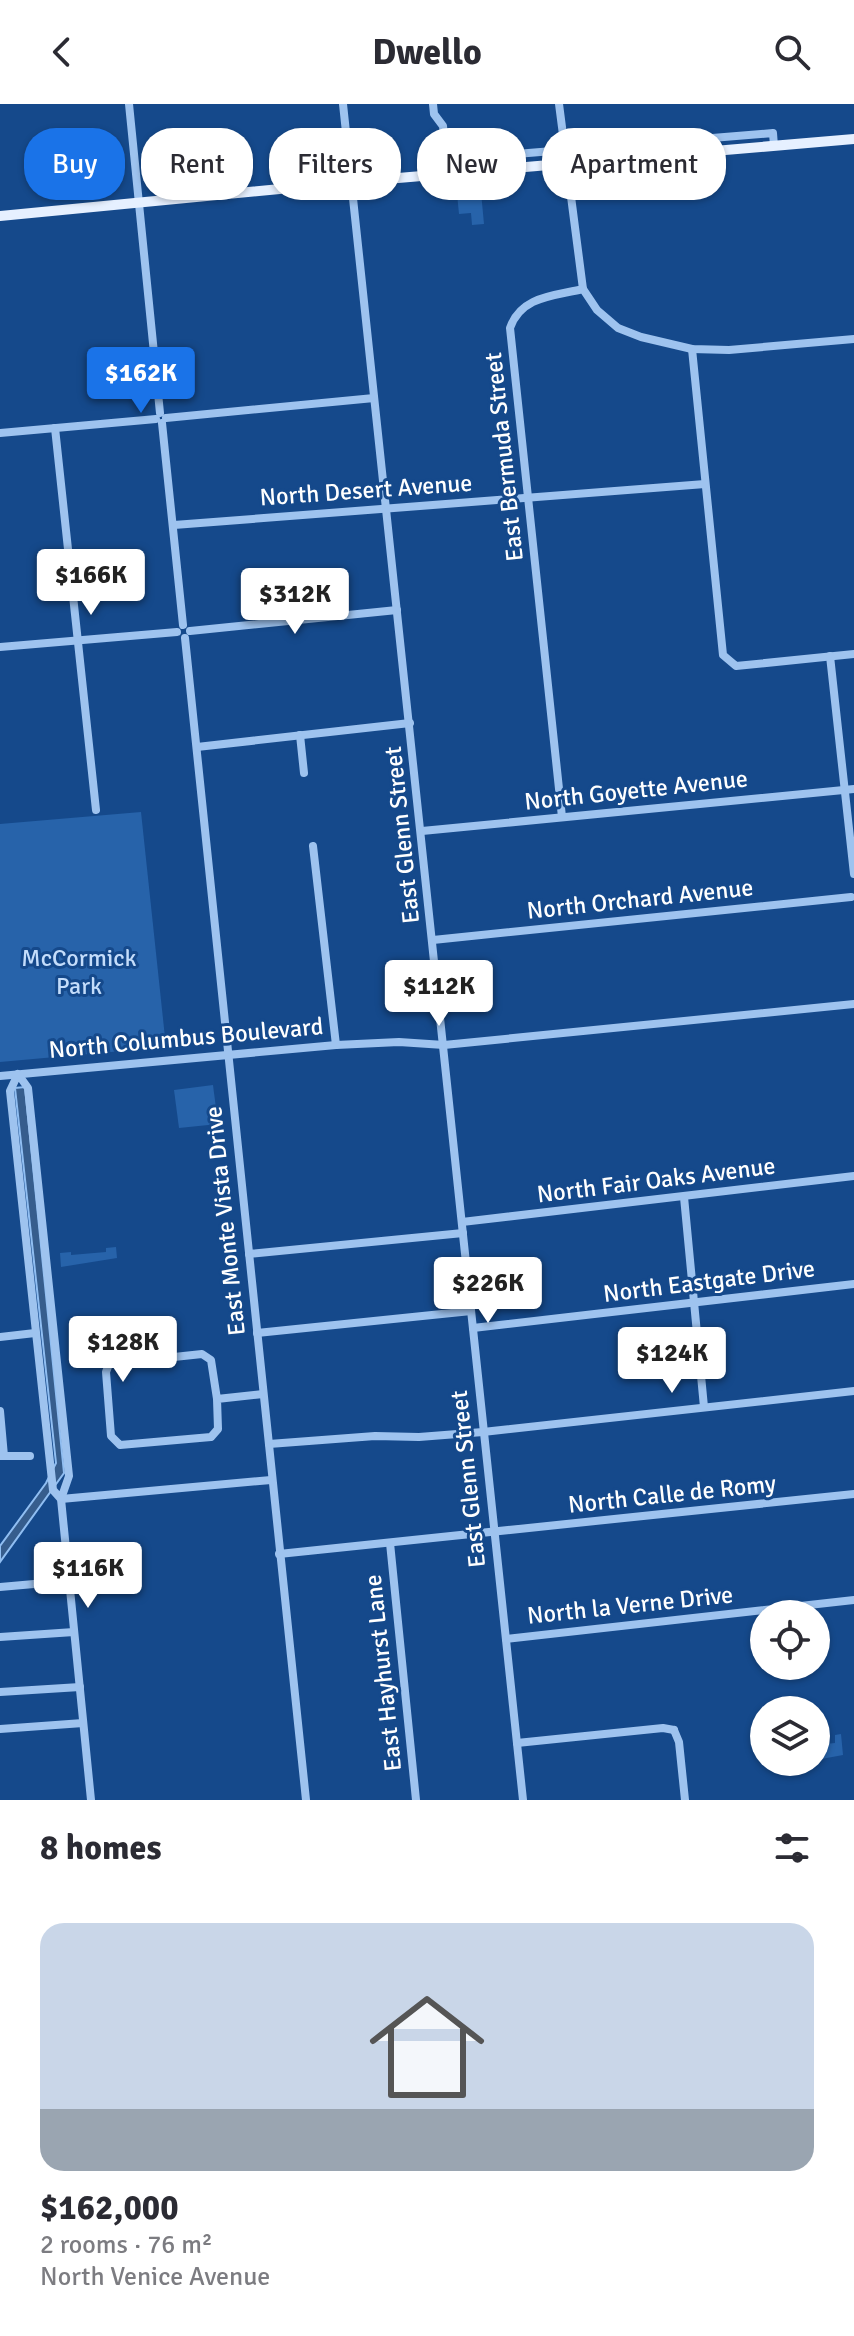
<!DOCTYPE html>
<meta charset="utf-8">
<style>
:root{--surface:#fff;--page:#f2f2f3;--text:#2b2b33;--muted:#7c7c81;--accent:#1a73e8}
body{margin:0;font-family:Signika,sans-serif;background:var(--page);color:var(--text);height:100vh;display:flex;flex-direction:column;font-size:30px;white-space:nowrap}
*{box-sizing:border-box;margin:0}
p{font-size:26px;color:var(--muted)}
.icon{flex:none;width:44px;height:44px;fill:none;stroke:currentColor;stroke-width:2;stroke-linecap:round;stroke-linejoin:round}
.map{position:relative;height:1696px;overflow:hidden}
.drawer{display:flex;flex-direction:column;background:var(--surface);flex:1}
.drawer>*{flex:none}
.hud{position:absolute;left:24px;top:24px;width:806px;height:72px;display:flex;gap:16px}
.controls{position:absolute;left:750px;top:1496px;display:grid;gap:16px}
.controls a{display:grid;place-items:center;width:80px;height:80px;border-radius:50%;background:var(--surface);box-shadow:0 2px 6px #0004;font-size:40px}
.price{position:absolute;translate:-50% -68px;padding:0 18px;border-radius:8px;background:#fff;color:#222;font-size:26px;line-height:52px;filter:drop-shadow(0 2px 4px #0008)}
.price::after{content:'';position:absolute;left:50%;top:48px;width:24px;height:18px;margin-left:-12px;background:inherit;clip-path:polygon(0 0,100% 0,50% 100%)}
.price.on{background:var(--accent);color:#fff}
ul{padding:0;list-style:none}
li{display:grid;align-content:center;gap:16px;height:424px;padding:0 40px}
li span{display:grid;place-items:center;height:248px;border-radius:24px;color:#555}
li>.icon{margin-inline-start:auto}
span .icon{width:144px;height:144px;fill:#fffc;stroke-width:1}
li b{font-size:34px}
h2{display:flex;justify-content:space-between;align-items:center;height:96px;padding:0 40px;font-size:34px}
.chip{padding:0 28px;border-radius:32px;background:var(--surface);box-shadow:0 2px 6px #0004;font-size:28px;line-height:72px}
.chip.on{background:var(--accent);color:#fff}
header{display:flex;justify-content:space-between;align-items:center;height:104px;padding:0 40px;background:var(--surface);font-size:36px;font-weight:800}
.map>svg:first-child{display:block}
.green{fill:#2763aa}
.water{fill:#365d8d;stroke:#90bef2;stroke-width:2}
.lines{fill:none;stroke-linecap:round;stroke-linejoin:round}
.minor{stroke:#9ec3ef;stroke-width:8}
.major{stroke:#e6f0ff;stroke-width:10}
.labels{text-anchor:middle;stroke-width:6;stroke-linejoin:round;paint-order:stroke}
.street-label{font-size:24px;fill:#fff;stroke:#15498b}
.park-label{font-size:24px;fill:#c4ddfb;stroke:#15498b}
</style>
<header><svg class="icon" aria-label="back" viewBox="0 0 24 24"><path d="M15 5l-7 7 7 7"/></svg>Dwello<svg class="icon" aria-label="search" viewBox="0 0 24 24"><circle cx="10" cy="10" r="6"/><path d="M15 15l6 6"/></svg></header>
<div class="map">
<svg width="854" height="1696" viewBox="0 0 854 1696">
<rect width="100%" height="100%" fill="#15498b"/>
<g class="green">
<path d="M481,88L484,120L472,121L471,109L459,110L457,90Z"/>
<path d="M141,708L166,943L0,958V720Z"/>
<path d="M213,981L218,1020L179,1024L174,986Z"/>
<path d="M116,1143L117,1154L61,1163L60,1149L71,1148V1151L106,1148V1144Z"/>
<path d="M841,1630L843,1651L816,1656V1641L835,1639V1631Z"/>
</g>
<path class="water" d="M25,983L64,1369L0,1458V1442L46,1379L56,1359L15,984Z"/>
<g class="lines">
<g class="minor">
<path d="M129,0L160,309"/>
<path d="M343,0L523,1696"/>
<path d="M433,0L434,10L443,22L448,70"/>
<path d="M559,0L583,185"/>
<path d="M517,65L516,50L773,29L774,42"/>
<path d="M692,245L723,551L736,562L854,550"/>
<path d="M166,314L374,294"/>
<path d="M162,319L183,521"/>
<path d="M55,324L96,706"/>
<path d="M0,329L156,315"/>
<path d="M174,421L705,380"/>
<path d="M190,527L397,506"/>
<path d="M185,534L306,1696"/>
<path d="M0,543L177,528"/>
<path d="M830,552L854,770"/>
<path d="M300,631L304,669"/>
<path d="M197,643L410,619"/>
<path d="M562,713L510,224C521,192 554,192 583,185L597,206L618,224L641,233L692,245L729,246L854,235"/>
<path d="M422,727L854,685"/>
<path d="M313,742L336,941"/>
<path d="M433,836L851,793"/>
<path d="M0,972L336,941L399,938L444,941L854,900"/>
<path d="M684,1093L704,1303"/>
<path d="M462,1118L854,1072"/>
<path d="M249,1150L463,1129"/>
<path d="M473,1224L854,1180"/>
<path d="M257,1229L471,1207"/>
<path d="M0,1233L35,1229"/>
<path d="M217,1295L218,1325L211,1333L120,1341L111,1332L106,1268L109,1260L202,1250L211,1256L217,1295L263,1290"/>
<path d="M0,1307L4,1352"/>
<path d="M269,1340L375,1332L419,1333L483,1328L854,1287"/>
<path d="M0,1352H30"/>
<path d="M61,1395L53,1386L10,987L18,970L28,984L69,1372L61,1395L91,1696"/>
<path d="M61,1395L271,1376"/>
<path d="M390,1439L416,1696"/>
<path d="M279,1450L854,1390"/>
<path d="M0,1483L68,1477"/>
<path d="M0,1533L74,1528"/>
<path d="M506,1535L854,1496"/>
<path d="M0,1588L80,1583"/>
<path d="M0,1625L83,1619"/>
<path d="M674,1626L679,1638L685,1696"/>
<path d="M517,1639L663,1624L674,1626"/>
</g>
<path class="major" d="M0,112L363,77L854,35"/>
</g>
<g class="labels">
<g class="street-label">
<text transform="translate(504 353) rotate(-96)" y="8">East Bermuda Street</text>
<text transform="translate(366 386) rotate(-4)" y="8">North Desert Avenue</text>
<text transform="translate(636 686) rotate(-6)" y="8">North Goyette Avenue</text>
<text transform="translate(402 731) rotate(-96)" y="8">East Glenn Street</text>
<text transform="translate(640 795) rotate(-6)" y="8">North Orchard Avenue</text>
<text transform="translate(186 934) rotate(-5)" y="8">North Columbus Boulevard</text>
<text transform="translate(656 1076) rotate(-7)" y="8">North Fair Oaks Avenue</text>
<text transform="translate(225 1117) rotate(-96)" y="8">East Monte Vista Drive</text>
<text transform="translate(709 1177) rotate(-7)" y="8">North Eastgate Drive</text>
<text transform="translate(468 1375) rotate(-96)" y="8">East Glenn Street</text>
<text transform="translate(672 1390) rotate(-6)" y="8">North Calle de Romy</text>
<text transform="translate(630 1501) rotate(-6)" y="8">North la Verne Drive</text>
<text transform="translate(383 1569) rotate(-96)" y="8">East Hayhurst Lane</text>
</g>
<g class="park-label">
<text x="79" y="862">McCormick<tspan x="79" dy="28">Park</tspan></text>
</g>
</g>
</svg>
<div class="controls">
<a><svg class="icon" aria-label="locate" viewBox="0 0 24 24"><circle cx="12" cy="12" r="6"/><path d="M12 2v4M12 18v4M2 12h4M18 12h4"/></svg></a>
<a><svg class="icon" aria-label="layers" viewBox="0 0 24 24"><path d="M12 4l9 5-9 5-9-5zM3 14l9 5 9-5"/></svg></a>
</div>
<b class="price on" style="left:141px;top:311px">$162K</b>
<b class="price" style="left:91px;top:513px">$166K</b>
<b class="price" style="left:295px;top:532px">$312K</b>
<b class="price" style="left:439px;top:924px">$112K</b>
<b class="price" style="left:488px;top:1221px">$226K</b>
<b class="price" style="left:123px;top:1280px">$128K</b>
<b class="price" style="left:672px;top:1291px">$124K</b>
<b class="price" style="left:88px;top:1506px">$116K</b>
<div class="hud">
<a class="chip on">Buy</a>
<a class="chip">Rent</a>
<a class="chip">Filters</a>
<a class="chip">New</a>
<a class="chip">Apartment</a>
</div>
</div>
<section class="drawer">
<h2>8 homes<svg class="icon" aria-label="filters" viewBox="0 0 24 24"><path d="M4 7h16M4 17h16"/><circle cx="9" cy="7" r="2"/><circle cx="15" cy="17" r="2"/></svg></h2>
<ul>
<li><span style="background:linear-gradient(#c9d6e8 75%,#9aa5b1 0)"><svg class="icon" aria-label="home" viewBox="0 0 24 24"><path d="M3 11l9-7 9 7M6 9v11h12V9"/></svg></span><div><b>$162,000</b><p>2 rooms · 76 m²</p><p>North Venice Avenue</p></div></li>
</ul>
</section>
